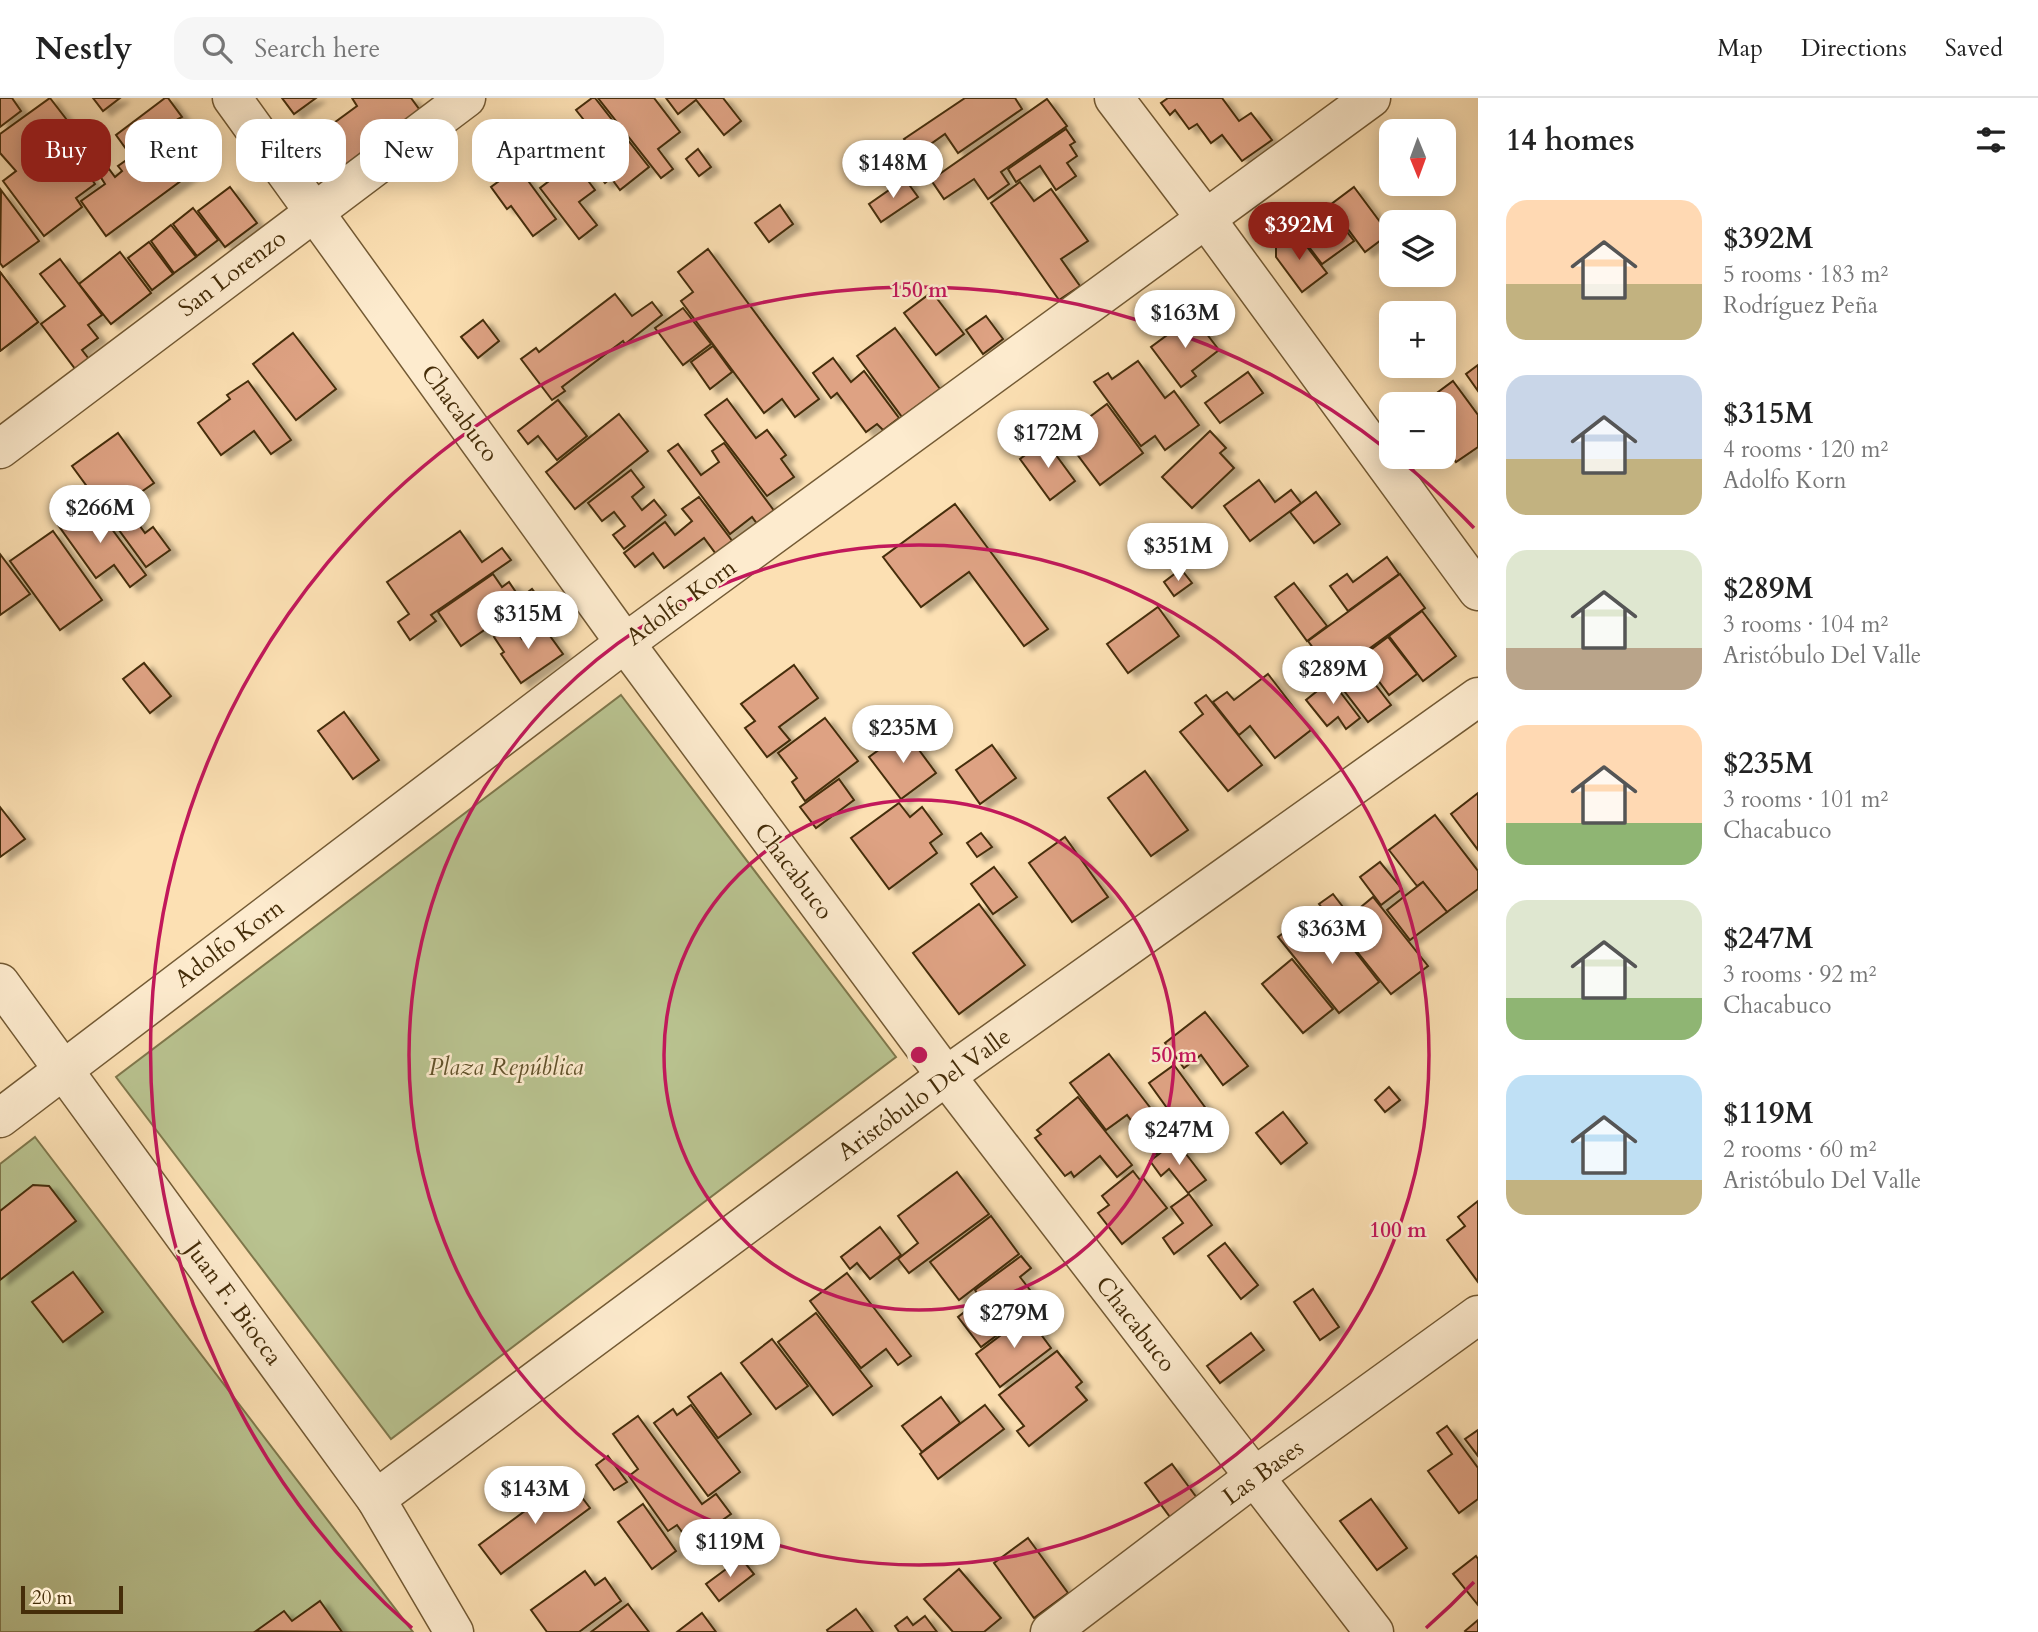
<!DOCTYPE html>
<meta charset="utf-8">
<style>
:root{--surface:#fff;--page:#f6f6f6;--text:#222;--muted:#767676;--line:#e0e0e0;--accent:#8f2418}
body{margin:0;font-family:Cardo,serif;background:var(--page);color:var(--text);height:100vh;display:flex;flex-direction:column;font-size:26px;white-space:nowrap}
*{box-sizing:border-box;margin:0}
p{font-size:23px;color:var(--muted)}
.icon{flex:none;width:38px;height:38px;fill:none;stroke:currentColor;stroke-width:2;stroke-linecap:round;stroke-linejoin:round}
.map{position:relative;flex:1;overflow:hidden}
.panel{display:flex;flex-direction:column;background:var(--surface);width:560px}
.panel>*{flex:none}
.banner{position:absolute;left:21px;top:21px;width:665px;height:63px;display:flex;gap:14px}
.needle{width:46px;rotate:179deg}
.buttons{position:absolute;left:1379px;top:21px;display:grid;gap:14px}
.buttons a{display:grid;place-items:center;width:77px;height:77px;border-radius:14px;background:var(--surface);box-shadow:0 4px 18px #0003;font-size:35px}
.scale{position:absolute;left:21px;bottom:18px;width:102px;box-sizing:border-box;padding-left:7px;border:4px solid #452d09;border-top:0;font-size:19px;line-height:24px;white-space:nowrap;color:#452d09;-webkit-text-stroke:5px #fdebce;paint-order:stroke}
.price{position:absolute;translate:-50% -60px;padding:0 16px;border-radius:24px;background:#fff;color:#222;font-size:23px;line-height:46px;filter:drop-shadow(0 2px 4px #0008)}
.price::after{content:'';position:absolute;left:50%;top:42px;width:21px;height:16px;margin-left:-10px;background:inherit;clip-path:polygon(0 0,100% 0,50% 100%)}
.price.selected{background:var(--accent);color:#fff}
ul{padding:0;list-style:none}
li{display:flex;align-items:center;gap:21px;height:175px;padding:0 28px}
li span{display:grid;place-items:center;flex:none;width:196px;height:140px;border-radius:21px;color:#555}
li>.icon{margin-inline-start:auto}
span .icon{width:84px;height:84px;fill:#fffc;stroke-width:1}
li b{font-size:30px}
h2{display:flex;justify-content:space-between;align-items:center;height:84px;padding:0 28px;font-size:30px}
.tag{padding:0 24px;border-radius:21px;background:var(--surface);box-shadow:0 4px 18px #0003;font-size:24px;line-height:63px}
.tag.selected{background:var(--accent);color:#fff}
header{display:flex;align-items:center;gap:42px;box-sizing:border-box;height:98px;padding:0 35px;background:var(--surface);border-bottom:2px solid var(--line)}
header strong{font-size:33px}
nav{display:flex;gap:38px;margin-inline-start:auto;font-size:24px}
.search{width:490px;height:63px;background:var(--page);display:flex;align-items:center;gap:18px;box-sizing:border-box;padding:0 24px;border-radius:21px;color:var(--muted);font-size:26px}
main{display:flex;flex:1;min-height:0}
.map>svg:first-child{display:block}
.green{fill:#b9c390;stroke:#7f784c;stroke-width:2}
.building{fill:#dea283;stroke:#452d09;stroke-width:2;filter:url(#shadow)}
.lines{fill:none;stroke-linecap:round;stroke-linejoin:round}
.minor-casing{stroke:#735a34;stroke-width:41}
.minor{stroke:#fdebce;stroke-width:38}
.ring{fill:none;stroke:#c2185b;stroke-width:3.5}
.labels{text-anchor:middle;stroke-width:5;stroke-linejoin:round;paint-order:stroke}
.street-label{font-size:24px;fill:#452d09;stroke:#fdebce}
.park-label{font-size:24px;font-style:italic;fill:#62522b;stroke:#fdebce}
.centre{fill:#c2185b;stroke:#fdebce;stroke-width:3.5}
.ring-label{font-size:21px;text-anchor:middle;font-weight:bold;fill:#c2185b;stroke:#fdebce;stroke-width:5;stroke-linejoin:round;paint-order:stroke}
</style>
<header>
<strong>Nestly</strong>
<div class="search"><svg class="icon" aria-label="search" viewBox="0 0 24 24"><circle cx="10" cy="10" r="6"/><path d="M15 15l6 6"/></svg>Search here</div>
<nav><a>Map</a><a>Directions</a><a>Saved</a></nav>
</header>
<main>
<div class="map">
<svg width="1478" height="1534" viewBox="0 0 1478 1534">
<defs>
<filter id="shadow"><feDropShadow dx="8" dy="4.5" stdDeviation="2" flood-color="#0004"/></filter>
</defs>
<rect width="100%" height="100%" fill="#fce0b3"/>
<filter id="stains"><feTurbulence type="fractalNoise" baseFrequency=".00286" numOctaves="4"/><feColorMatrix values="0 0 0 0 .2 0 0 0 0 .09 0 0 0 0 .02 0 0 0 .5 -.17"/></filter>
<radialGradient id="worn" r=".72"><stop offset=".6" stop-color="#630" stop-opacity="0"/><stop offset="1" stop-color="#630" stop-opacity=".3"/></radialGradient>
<g class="green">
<path d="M621,597L896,959L391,1341L116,979Z"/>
<path d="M35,1039L413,1534H0V1066Z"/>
</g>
<g class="building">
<path d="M0,0H12L21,13L0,29Z"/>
<path d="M50,0L87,48L74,58L95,86L76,100L82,109L44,138L3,83L16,73L0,55V36Z"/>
<path d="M93,0H120L103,13Z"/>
<path d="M165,0H168L182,19L178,21L194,42L175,55L158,33L129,55L116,37Z"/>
<path d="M282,0H316L294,16Z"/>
<path d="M352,0H411L422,15L338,76L312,41L357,8Z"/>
<path d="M592,0H595L649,69L620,92L611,80L605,85L578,50L595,36L576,12Z"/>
<path d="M598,0H654L680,34L658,51L673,71L661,80Z"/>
<path d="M666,0H723L741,23L724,37L696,2L678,16Z"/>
<path d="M965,0H1015L1022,11L958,55L945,36L915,57L904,41Z"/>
<path d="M1168,0H1222L1239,23L1251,15L1272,42L1242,63L1222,37L1211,45L1197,26L1189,31L1175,12L1170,17L1161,5Z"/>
<path d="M1047,1L1067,28L1001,74L1009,86L988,101L974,81L944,101L931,82Z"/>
<path d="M1066,31L1075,44L1070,47L1077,58L1067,65L1076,78L1056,92L1040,68L1016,84L1008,71Z"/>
<path d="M159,39L178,64L202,47L212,60L106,138L81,103L105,86L100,78L109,71L115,79L122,73L118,68Z"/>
<path d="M698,51L711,69L699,78L686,61Z"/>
<path d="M574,64L595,92L579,104L597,127L579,141L540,90Z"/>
<path d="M518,69L556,121L533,138L511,108L507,111L491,89Z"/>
<path d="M905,81L918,99L881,124L869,106Z"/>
<path d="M1020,84L1034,103L1051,91L1088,143L1061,161L1080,188L1059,202L991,105Z"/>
<path d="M230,89L257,125L225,149L198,113Z"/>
<path d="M1354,89L1389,136L1365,154L1330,107Z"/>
<path d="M1,92L39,143L3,169L0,165Z"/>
<path d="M780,107L793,126L769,144L755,125Z"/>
<path d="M1327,108L1354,143L1322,166L1296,132Z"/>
<path d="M193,110L218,142L197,158L173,126Z"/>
<path d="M171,127L196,159L174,175L151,143Z"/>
<path d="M1295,133L1327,175L1302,194L1276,159V148Z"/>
<path d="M149,144L173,176L152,192L128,160Z"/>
<path d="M708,151L819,301L795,319L782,301L764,315L681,203L693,194L678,174Z"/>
<path d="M120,154L151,195L111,226L79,186Z"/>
<path d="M60,161L102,217L88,227L98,240L82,252L92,265L79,276L41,226L65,208L40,176Z"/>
<path d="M0,174L38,224L0,253Z"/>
<path d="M0,174L38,224L0,253Z"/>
<path d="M932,194L964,236L936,257L904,215Z"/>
<path d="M615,196L632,218L652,204L662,217L625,246L623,243L562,289L565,293L552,302L521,261L536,250L539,254Z"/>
<path d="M683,210L711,246L683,267L655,230Z"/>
<path d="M986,218L1003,241L983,256L966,232Z"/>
<path d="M1193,218L1219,252L1192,273L1196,278L1181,289L1151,249Z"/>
<path d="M483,222L499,243L478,260L461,239Z"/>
<path d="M895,230L940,291L902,319L857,258Z"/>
<path d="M293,235L336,291L296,322L253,266Z"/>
<path d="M713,248L732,274L710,291L691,264Z"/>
<path d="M833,260L851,284L864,273L899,320L883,332L877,326L866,334L837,295L831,300L813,275Z"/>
<path d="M1138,263L1165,300L1174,293L1199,327L1165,352L1155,338L1141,348L1094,284L1108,275L1112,281Z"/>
<path d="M1478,267V293L1466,276Z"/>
<path d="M1248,274L1263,295L1220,325L1205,305Z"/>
<path d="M248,283L291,342L271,356L254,333L221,357L198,325L230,301L227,297Z"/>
<path d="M1453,283L1478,317V349L1456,364L1444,347V306H1422Z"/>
<path d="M727,301L756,340L767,332L786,357L781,361L794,379L767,398L705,317Z"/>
<path d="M558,302L587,338L557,362L538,338L528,346L518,333Z"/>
<path d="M1107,306L1143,355L1100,387L1059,332L1075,319L1080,326Z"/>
<path d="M619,316L648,353L575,411L546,374Z"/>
<path d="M1210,333L1226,350L1220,355L1234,370L1192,410L1162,379Z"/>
<path d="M118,335L154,385L124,406L145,435L153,429L170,452L146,469L72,368Z"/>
<path d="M1045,342L1075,383L1050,402L1020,361Z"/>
<path d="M724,345L775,414L758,427L752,419L730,436L668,353L678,346L701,377L719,364L712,353Z"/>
<path d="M631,372L644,389L632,399L642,412L654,402L666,417L624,451L613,437L625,428L614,414L602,423L588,405Z"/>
<path d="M1259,382L1275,404L1291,392L1301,405L1250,443L1224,408Z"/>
<path d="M1316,394L1340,426L1314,445L1290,414Z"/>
<path d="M699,399L733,444L716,456L704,440L664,470L653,455L635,469L624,455L665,424L675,437L692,423L682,411Z"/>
<path d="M91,403L146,477L130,489L114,467L96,480L58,427Z"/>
<path d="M955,406L1048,531L1024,548L969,474L921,509L883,459Z"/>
<path d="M53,433L102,502L60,532L10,463Z"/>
<path d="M460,433L482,464L502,450L511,462L431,517L436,523L410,542L398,524L409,516L387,484Z"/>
<path d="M0,456L30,496L0,517Z"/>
<path d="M1387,459L1399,476L1348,513L1330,488L1347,476L1353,484Z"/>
<path d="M1181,471L1192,485L1174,498L1164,484Z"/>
<path d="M493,476L502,489L509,484L520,500L532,491L542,504L504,530L499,522L461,548L438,514Z"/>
<path d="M1400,476L1425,510L1333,577L1308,543Z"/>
<path d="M1294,485L1327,528L1307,543L1275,499Z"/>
<path d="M1158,509L1179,538L1128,575L1107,546Z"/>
<path d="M1422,513L1456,558L1423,583L1389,538Z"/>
<path d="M512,526L522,541L542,527L563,556L521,585L501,556L504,554L494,539Z"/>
<path d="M1388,539L1417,576L1389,597L1361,559Z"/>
<path d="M1358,564L1391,607L1368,624L1335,581Z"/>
<path d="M144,565L171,598L150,615L123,581Z"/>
<path d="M794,567L818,600L779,629L790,642L767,659L745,630L755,623L741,606Z"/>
<path d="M1268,576L1311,632L1275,660L1250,628L1239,637L1213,604L1227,594L1234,602Z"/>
<path d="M1331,582L1360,620L1346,631L1338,619L1327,628L1306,602Z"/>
<path d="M1206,597L1262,667L1228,693L1180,634L1203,616L1195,605Z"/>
<path d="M344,614L379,662L353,681L318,633Z"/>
<path d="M825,620L858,663L805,703L792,684L797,680L778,655Z"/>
<path d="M905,633L936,675L901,701L869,659Z"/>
<path d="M992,647L1016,680L980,706L956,672Z"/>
<path d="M1145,673L1188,732L1151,758L1108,700Z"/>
<path d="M839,681L854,702L816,730L800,709Z"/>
<path d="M1478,695V752L1451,716Z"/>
<path d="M899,705L910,719L922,709L942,736L930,745L937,755L889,791L851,740Z"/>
<path d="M0,709L25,741L0,759Z"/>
<path d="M1435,717L1478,773V791L1447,814L1423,784L1417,788L1389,752Z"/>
<path d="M981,735L992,749L977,759L967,745Z"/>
<path d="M1065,739L1108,799L1072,824L1029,765Z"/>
<path d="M1380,764L1402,791L1381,807L1360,779Z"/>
<path d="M994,769L1017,799L993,816L971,786Z"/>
<path d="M1423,784L1447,814L1410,842L1387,812Z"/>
<path d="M1333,796L1350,818L1373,799L1428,868L1391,896L1319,806Z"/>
<path d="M979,806L1025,867L959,916L913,855Z"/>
<path d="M1294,827L1311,849L1336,829L1379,884L1339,915L1278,839Z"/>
<path d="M1292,861L1333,911L1303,935L1262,886Z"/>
<path d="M1205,914L1248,968L1223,987L1201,957L1184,970L1165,945Z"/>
<path d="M1109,956L1175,1042L1156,1056L1127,1017L1106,1032L1070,985Z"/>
<path d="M1174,967L1210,1016L1185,1035L1149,985Z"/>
<path d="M1389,989L1400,1002L1385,1014L1375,1002Z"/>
<path d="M1078,999L1132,1067L1117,1079L1100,1058L1074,1079L1071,1074L1065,1078L1035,1040L1041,1036L1037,1032Z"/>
<path d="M1283,1014L1307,1045L1281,1066L1256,1035Z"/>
<path d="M1176,1043L1206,1082L1188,1095L1169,1071L1161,1078L1150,1063Z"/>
<path d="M1133,1073L1140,1082L1143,1080L1167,1110L1122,1146L1098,1115L1109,1107L1102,1098Z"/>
<path d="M957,1074L989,1116L909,1175L898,1161L918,1145L898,1118Z"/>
<path d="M33,1087L49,1088L76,1123L0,1182V1113Z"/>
<path d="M1189,1096L1212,1127L1174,1156L1163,1140L1183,1125L1171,1109Z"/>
<path d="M1478,1103V1184L1447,1142L1465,1128L1458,1119Z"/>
<path d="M991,1118L1019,1156L959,1202L930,1164Z"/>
<path d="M880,1129L901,1157L870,1181L857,1165L850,1171L841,1159Z"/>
<path d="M1225,1145L1258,1187L1241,1201L1208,1158Z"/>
<path d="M1021,1158L1031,1170L1020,1179L1040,1205L981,1249L958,1219L981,1201L975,1192Z"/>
<path d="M73,1174L103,1214L63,1244L32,1204Z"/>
<path d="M847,1175L911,1258L898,1267L886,1251L861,1270L810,1203Z"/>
<path d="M1313,1191L1339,1229L1320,1242L1294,1204Z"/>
<path d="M1033,1213L1043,1226L1037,1231L1051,1250L1000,1289L976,1256Z"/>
<path d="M816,1215L872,1288L833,1317L778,1244Z"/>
<path d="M1251,1235L1264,1252L1220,1285L1207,1268Z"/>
<path d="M772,1241L808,1288L776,1311L741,1265Z"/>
<path d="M1057,1253L1082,1284L1076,1289L1087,1302L1029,1348L1017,1333L1024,1328L999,1297Z"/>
<path d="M721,1275L751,1316L718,1340L688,1299Z"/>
<path d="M941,1299L960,1325L922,1354L902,1328Z"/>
<path d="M691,1307L740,1374L708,1398L654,1325L673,1311L677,1317Z"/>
<path d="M985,1307L1004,1331L938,1381L920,1356Z"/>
<path d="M638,1318L702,1406L716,1396L731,1416L690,1445L677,1427L668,1433L629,1378L638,1371L613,1336Z"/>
<path d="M1447,1328L1478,1370V1401L1459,1415L1428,1373L1452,1356L1437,1335Z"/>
<path d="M1478,1332V1358L1465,1341Z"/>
<path d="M608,1358L627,1384L614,1392L596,1367Z"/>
<path d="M1172,1366L1197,1400L1170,1419L1145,1385Z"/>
<path d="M568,1381L590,1410L501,1476L479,1447Z"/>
<path d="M1371,1401L1407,1450L1377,1472L1340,1423Z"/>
<path d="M643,1406L676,1453L652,1471L618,1424Z"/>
<path d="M1028,1440L1068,1495L1034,1520L994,1465Z"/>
<path d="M1476,1458L1478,1461V1507L1453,1476Z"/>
<path d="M741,1460L754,1476L719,1503L706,1486Z"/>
<path d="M959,1471L1001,1520L984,1534H953L924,1501Z"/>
<path d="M585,1473L595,1487L605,1480L621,1503L579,1534H547L531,1512Z"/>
<path d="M320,1503L342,1534L256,1533L284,1513L292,1523Z"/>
<path d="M628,1506L649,1534H591Z"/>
<path d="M856,1511L873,1534H828L827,1532Z"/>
<path d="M702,1515L716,1534H677Z"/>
<path d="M925,1518L937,1534H899L895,1528L907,1519L913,1527Z"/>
<path d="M1478,1522V1534H1466L1465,1533Z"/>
</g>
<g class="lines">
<g class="minor-casing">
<g id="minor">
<path d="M232,0L625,545L946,978L1374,1534"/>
<path d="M1114,0L1206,121L1478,493"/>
<path d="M0,351L466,0"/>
<path d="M0,885L376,1401L454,1534"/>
<path d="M0,1020L625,545L1371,0"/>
<path d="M376,1401L946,978L1478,599"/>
<path d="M1050,1534L1254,1379L1478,1217"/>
</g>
</g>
<use href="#minor" class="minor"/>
</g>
<g class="ring">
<circle cx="919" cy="957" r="255"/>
<circle cx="919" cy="957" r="510"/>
<path d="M1474 1484A765 765 0 0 1 1426 1530M412 1530A765 765 0 0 1 1390 354M1400 362A765 765 0 0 1 1474 430"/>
</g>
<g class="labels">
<g class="street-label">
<text transform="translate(232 175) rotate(-37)" y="8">San Lorenzo</text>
<text transform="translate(460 315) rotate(54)" y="8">Chacabuco</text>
<text transform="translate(681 504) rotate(-36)" y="8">Adolfo Korn</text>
<text transform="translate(794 773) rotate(53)" y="8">Chacabuco</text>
<text transform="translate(229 845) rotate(-37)" y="8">Adolfo Korn</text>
<text transform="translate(924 996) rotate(-36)" y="8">Aristóbulo Del Valle</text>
<text transform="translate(234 1205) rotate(54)" y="8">Juan F. Biocca</text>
<text transform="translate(1136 1226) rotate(52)" y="8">Chacabuco</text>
<text transform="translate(1263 1374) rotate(-36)" y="8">Las Bases</text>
</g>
<g class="park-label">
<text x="506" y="977">Plaza República</text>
</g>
</g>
<circle cx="919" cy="957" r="10" class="centre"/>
<g class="ring-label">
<text x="919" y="199">150 m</text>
<text x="1174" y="964">50 m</text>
<text x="1398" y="1139">100 m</text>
</g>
<rect width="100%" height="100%" filter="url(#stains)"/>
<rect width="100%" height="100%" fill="url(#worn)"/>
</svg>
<div class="buttons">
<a><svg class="needle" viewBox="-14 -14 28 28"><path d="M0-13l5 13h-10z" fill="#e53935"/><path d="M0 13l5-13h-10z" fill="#767676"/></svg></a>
<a><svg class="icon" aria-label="layers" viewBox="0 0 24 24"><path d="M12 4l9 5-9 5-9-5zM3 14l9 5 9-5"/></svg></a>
<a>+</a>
<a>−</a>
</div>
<div class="scale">20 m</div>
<b class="price" style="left:893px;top:102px">$148M</b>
<b class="price selected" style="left:1299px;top:164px">$392M</b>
<b class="price" style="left:1185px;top:252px">$163M</b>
<b class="price" style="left:1048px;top:372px">$172M</b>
<b class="price" style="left:100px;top:447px">$266M</b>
<b class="price" style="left:1178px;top:485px">$351M</b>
<b class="price" style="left:528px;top:553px">$315M</b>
<b class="price" style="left:1333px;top:608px">$289M</b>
<b class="price" style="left:903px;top:667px">$235M</b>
<b class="price" style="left:1332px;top:868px">$363M</b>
<b class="price" style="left:1179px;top:1069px">$247M</b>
<b class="price" style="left:1014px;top:1252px">$279M</b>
<b class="price" style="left:535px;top:1428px">$143M</b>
<b class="price" style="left:730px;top:1481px">$119M</b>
<div class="banner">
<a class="tag selected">Buy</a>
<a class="tag">Rent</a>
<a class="tag">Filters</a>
<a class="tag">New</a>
<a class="tag">Apartment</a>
</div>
</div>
<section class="panel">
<h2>14 homes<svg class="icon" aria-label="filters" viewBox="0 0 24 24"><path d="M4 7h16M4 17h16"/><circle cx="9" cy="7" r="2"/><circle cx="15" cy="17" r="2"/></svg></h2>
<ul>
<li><span style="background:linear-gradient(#ffd9b3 60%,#c2b280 0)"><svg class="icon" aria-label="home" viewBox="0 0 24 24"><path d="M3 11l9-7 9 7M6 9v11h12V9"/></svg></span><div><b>$392M</b><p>5 rooms · 183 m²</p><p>Rodríguez Peña</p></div></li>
<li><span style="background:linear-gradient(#c9d6e8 60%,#c2b280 0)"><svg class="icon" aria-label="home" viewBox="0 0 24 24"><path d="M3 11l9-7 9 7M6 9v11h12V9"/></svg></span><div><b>$315M</b><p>4 rooms · 120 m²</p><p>Adolfo Korn</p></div></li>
<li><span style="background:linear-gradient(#dfe7d0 70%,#b9a48a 0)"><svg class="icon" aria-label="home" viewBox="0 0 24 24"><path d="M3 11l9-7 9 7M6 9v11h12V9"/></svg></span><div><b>$289M</b><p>3 rooms · 104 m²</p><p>Aristóbulo Del Valle</p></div></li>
<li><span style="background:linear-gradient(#ffd9b3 70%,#8fb573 0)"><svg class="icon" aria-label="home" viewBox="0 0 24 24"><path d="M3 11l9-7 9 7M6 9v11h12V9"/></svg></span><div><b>$235M</b><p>3 rooms · 101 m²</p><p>Chacabuco</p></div></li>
<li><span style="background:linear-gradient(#dfe7d0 70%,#8fb573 0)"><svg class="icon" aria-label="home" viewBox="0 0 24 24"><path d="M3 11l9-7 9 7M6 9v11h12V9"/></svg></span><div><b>$247M</b><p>3 rooms · 92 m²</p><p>Chacabuco</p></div></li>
<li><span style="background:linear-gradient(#bfe0f5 75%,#c2b280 0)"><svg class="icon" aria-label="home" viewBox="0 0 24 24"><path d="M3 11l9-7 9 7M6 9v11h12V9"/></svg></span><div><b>$119M</b><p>2 rooms · 60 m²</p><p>Aristóbulo Del Valle</p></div></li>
</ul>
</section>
</main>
